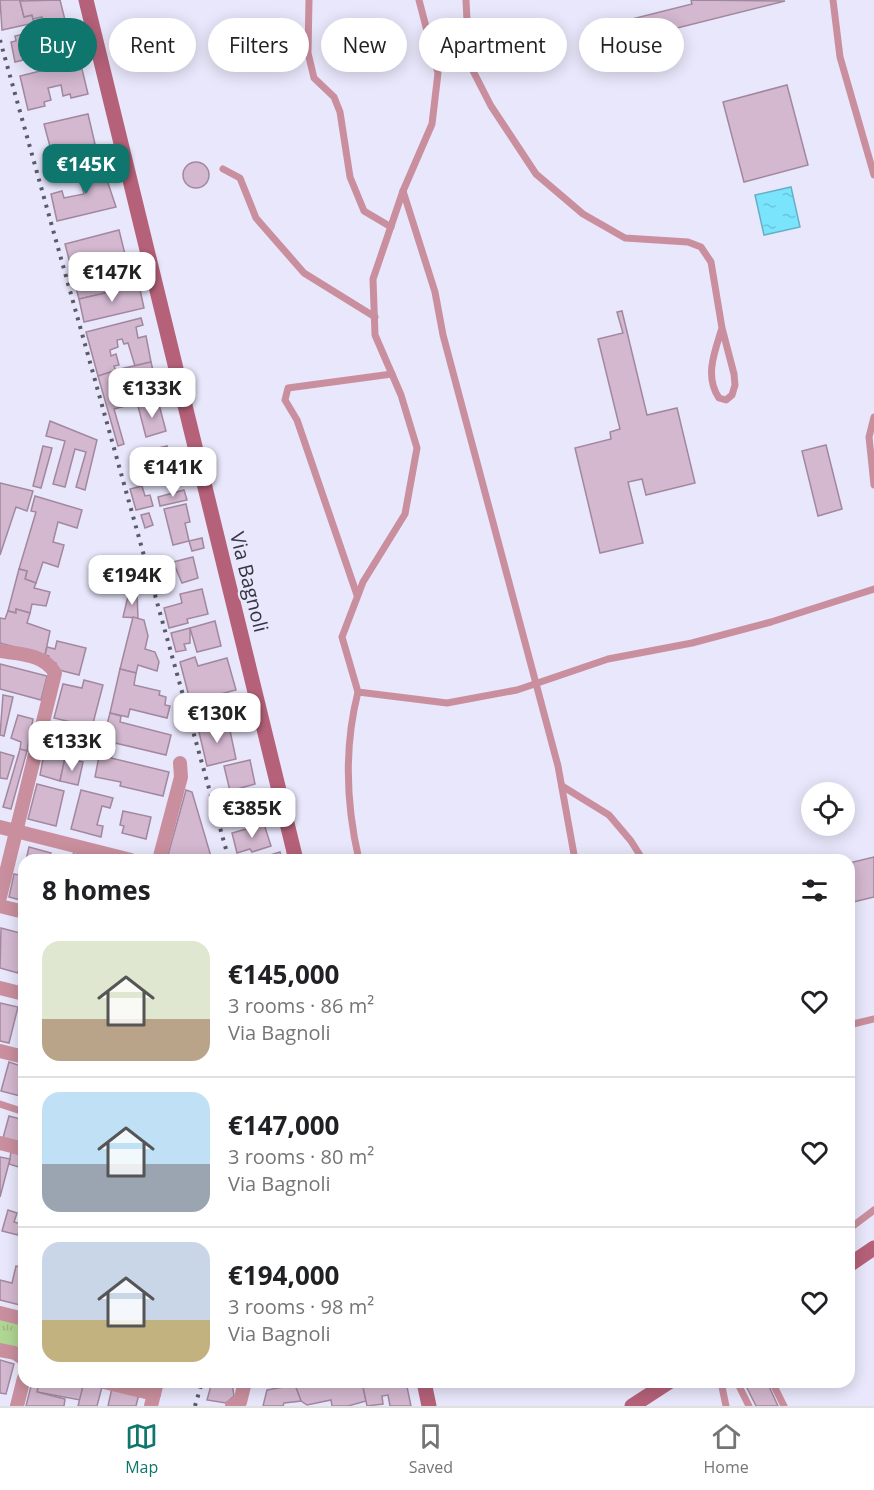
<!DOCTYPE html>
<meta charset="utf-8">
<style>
:root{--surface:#fff;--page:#f6f6f6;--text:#202124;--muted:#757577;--line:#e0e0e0;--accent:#0f766e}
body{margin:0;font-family:"Open Sans",sans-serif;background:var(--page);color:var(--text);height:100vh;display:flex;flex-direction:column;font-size:22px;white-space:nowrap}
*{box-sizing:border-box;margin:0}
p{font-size:20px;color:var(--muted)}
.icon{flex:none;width:33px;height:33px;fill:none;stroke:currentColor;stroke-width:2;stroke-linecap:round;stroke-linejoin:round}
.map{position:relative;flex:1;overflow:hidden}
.drawer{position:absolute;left:18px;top:854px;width:837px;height:534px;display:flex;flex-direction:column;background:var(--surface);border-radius:18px;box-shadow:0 3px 15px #0003}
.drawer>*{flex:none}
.top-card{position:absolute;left:18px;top:18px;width:838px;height:54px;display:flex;gap:12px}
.fabs{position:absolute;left:801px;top:782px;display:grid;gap:12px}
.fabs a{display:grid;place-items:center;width:54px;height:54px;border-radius:50%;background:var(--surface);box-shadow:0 3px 15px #0003;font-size:30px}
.price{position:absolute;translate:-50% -51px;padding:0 14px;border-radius:12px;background:#fff;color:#222;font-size:20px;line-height:39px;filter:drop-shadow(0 2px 3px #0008)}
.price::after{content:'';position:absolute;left:50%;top:36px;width:18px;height:14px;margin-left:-9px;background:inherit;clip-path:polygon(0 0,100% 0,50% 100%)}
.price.selected{background:var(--accent);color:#fff}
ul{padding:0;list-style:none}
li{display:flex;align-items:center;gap:18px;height:150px;padding:0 24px}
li+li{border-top:2px solid var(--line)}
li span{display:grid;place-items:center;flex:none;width:168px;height:120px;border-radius:18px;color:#555}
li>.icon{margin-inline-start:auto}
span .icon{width:72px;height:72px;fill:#fffc;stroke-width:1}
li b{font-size:26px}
h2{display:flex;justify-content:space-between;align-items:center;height:72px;padding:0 24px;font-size:26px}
.chip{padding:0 21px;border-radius:27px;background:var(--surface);box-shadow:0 3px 15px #0003;font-size:21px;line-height:54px}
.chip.selected{background:var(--accent);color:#fff}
.tab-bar{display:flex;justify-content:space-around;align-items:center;height:84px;border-top:2px solid var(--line);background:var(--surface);font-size:16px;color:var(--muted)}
.tab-bar a{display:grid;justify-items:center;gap:3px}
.tab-bar .selected{color:var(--accent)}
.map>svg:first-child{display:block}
.park{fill:url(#park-tufts)}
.water{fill:url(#water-ripples);stroke:#66b0c5;stroke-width:1.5}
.building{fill:#d3b8d0;stroke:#a2889f;stroke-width:1.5}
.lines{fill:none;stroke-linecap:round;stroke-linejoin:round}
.lane{stroke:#ca8f9e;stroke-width:7}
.street{stroke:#ca8f9e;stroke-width:14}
.secondary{stroke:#b56179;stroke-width:15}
.rail{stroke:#5b5a69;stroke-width:4;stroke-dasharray:3 6;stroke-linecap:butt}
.labels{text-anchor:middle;stroke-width:4.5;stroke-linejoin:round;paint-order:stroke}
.street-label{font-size:20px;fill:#363542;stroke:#e9e7fb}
</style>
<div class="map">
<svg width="874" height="1406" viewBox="0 0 874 1406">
<defs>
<pattern id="park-tufts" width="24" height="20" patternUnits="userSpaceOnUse" patternTransform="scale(1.5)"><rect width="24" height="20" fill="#b0d694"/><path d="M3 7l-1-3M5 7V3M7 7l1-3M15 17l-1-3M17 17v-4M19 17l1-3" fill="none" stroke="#98b881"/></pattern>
<pattern id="water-ripples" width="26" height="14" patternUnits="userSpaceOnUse" patternTransform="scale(1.5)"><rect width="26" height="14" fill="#7ae4fd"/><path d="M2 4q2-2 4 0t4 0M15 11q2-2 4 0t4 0" fill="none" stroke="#6ac4da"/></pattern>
</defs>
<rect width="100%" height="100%" fill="#e9e7fb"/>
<path class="park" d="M0,1319L24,1325L23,1351L0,1345Z"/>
<path class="water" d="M791,187L800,227L764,235L755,195Z"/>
<g class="building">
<path d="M0,0H24L20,1L24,17L32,15L34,23L2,30Z"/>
<path d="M60,0L72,48L15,62L11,42L16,41L15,36L45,29L42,17L33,19L32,15L24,17L20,1Z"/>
<path d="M691,0L785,1L589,50L584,31L692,4Z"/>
<path d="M80,61L88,94L71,98L70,94L63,96L61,85L48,88L51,100L44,102L45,106L28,110L20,76Z"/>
<path d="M787,85L808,165L744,182L723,102Z"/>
<path d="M88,114L95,144L52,154L44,124Z"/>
<circle cx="196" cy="175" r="13"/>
<path d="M101,162L116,207L57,221L51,194L62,191L64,198L84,194L77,168Z"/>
<path d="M119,230L133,287L79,299L73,276L85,274L86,284L119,278L113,253L71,267L65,244Z"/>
<path d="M139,285L144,308L84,322L79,299Z"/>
<path d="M622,311L647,415L677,408L695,483L646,495L642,479L628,482L643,543L600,553L575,448L611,439L610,432L620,429L598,339L623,333L617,312Z"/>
<path d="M141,318L143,325L136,327L138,338L146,336L151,362L135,366L128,343L124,344L122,339L117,340L118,347L110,350L111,356L116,354L119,365L114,366L116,371L98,376L86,332Z"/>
<path d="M151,362L156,383L135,389L131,375L123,377L120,369Z"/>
<path d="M120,369L123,377L131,375L135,389L126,394L129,405L114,409L124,444L118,446L98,376Z"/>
<path d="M158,401L166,431L146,437L138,406Z"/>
<path d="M50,421L97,440L85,490L76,487L86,452L75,449L65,487L53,484L65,441L46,436Z"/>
<path d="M826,445L842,509L818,516L802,451Z"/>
<path d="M43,446L52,448L41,488L33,486Z"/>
<path d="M167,446L174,470L167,472L168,475L150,480L142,452Z"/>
<path d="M0,483L33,491L27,511L16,507L0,555Z"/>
<path d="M142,486L145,496L150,495L153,506L136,510L130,489Z"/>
<path d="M184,490L187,500L160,506L158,497Z"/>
<path d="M35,496L82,510L77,528L58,522L53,542L64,545L58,567L43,562L36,583L25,579L27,571L19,569L36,512L31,511Z"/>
<path d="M186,504L190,522L185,523L189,541L173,545L164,509Z"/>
<path d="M149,513L153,525L145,528L141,515Z"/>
<path d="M202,538L204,548L192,551L189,541Z"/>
<path d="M193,557L198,578L182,583L173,562Z"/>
<path d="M19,569L27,571L25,579L36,583L34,588L50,592L46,606L32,604L30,613L16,609V613L8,611Z"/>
<path d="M125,571L134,574L129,592L120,590Z"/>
<path d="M202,589L208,614L187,619L188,623L169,628L164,608L182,603L180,594Z"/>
<path d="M129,592L137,594L138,618L123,617Z"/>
<path d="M16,609L30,613L27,623L50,631L45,655L0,643V618L5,619L8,611L16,613Z"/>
<path d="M133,617L144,620L148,636L145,649L155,652L159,662L157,671L138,665L136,673L120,669Z"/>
<path d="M215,621L221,646L197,652L190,628Z"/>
<path d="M190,628V643L184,644L186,650L176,652L171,633Z"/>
<path d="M57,641L86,648L79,675L55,669L56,663L48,661L49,656L45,655L47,647L55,649Z"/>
<path d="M195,657L198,666L227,658L236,690L212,696L213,703L192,708L180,662Z"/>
<path d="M0,664L47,676L41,700L0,689Z"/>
<path d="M120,669L136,673L134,685L160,691L159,695L166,697L165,705L170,706L167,718L130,709L128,717L110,713Z"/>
<path d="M84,680L103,685L92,727L54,718L63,684L82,688Z"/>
<path d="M3,695L13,697L4,736L0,735Z"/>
<path d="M110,713L121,716L120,722L171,735L166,755L115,743L113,753L100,751Z"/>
<path d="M18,715L33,719L27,751L20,749L21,742L11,738Z"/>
<path d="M224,722L225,727L229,726L236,759L207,766L198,728Z"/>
<path d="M53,725L72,730L66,750L47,746Z"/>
<path d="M72,730L89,735L83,755L66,750Z"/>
<path d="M20,749L27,751L11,809L3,807Z"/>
<path d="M100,751L113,753L111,758L169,772L163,796L120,786L121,782L95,777Z"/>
<path d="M0,752L14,756L7,779L0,778Z"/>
<path d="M44,754L65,758L60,781L40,775Z"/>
<path d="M65,758L83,762L78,785L60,781Z"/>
<path d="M250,760L255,784L230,791L224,766Z"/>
<path d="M37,784L64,791L56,826L28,819Z"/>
<path d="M81,790L113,798L110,808L102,806L97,825L103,826L101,837L71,829Z"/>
<path d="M186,790L192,792L212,860H189L168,855Z"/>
<path d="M260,792L266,815L228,824L222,801Z"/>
<path d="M123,811L151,817L146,839L122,833L124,826L120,825Z"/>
<path d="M264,824L271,846L252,852L250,849L237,853L232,833Z"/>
<path d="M29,847L51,853L49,860H26Z"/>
<path d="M74,852L102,860H71Z"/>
<path d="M280,852L282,860H257V859Z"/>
<path d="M874,857V897L849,903V863Z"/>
<path d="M14,874L24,876V901L9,897Z"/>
<path d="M1,928L24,934V949L18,973L0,968Z"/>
<path d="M0,1003L18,1007L9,1043L0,1041Z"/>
<path d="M9,1062L24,1067V1097L1,1091Z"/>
<path d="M9,1116L24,1120V1143L3,1138Z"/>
<path d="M11,1152L24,1156L22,1168L9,1164Z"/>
<path d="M0,1157L10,1159L0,1197Z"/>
<path d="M8,1210L17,1213L14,1222L21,1224L18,1235L2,1231Z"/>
<path d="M16,1266L24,1268V1306L0,1300V1280L12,1283Z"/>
<path d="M0,1360L14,1364L6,1394L0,1393Z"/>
<path d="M32,1382H84L80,1400L37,1392L38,1387L31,1386Z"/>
<path d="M84,1382L103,1383L97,1406H78Z"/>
<path d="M212,1382L232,1383L234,1396L226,1403L207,1400Z"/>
<path d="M308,1382H362L366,1401L348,1406H332L331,1400L307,1405L301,1401L295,1385Z"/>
<path d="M362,1382H406L411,1406H390L388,1395L382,1396L383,1404L367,1406Z"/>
<path d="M744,1382H767L778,1406H756Z"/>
<path d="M295,1385L301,1401L284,1403L283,1406H263L267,1390Z"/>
<path d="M31,1386L38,1387L37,1392L65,1399L64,1406H26Z"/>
<path d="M112,1388L139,1394L136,1406H108Z"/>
</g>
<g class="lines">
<g class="lane">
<path d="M309,0L308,53L314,78L334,97L340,112L350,177L364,211L391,227"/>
<path d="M419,0L438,73L432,124L403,191L373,279L375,335L401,395L417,448L405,514L363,582L342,637L358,692L447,703L517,690L608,659L692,643L771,622L874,589"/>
<path d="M466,0L469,63L491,106L536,174L583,214L625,238L688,242L701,247L711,262L722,328L734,374L735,385L732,395L726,400L719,398C704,376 715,351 722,328"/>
<path d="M833,0L840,57L874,175"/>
<path d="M223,169L240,178L256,218L304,273L375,317"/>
<path d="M403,191L435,292L443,335L558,766L575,860"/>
<path d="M874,417L869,437L874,485"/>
<path d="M357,595L297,420L285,400L288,388L392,374"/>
<path d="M358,692C344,747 346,804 359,860"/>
<path d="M562,786L609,815L631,841L643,860"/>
<path d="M849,1025L874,1019"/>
<path d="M0,1104L24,1112"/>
<path d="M849,1229L874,1210"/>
<path d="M721,1382L726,1406"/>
<path d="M737,1382L749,1406"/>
<path d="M772,1382L784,1406"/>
</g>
<g class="street">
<path d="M0,651C20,654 44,654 55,673L0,897"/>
<path d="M0,827L131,860"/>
<path d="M159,860L181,777L180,763"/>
<path d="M0,906L24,912"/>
<path d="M0,988L24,994"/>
<path d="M0,1051L24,1057"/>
<path d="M0,1143L24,1149"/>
<path d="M0,1313L24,1319"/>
<path d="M0,1350L15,1353L24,1359"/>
<path d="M104,1382L154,1394"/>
<path d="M17,1406L24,1378"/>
<path d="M151,1406L157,1382"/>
<path d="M232,1406L240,1402L245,1382"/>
</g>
<g class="secondary">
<path d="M86,0L296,860"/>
<path d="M849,1265L874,1248"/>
<path d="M424,1382L429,1406"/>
<path d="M632,1406L669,1382"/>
</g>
<g class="rail">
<path d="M0,40L229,860"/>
<path d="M195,1406L202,1382"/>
</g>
</g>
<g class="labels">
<g class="street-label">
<text transform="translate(249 582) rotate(76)" y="7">Via Bagnoli</text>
</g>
</g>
</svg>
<div class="fabs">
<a><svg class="icon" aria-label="locate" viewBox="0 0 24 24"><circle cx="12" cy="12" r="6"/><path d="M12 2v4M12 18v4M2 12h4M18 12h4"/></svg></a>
</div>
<b class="price selected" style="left:86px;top:195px">€145K</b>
<b class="price" style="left:112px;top:303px">€147K</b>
<b class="price" style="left:152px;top:419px">€133K</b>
<b class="price" style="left:173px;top:498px">€141K</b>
<b class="price" style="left:132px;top:606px">€194K</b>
<b class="price" style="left:217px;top:744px">€130K</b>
<b class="price" style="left:72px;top:772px">€133K</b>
<b class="price" style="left:252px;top:839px">€385K</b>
<div class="top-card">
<a class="chip selected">Buy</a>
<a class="chip">Rent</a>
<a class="chip">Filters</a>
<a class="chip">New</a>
<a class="chip">Apartment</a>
<a class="chip">House</a>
</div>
<section class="drawer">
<h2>8 homes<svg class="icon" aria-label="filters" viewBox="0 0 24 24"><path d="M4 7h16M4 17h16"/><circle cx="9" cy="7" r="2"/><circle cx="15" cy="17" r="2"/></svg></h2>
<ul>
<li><span style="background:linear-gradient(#dfe7d0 65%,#b9a48a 0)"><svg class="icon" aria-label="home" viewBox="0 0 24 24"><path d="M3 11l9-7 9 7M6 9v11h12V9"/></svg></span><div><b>€145,000</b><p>3 rooms · 86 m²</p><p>Via Bagnoli</p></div><svg class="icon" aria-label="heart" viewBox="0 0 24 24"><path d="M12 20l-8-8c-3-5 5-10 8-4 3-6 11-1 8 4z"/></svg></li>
<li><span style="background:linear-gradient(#bfe0f5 60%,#9aa5b1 0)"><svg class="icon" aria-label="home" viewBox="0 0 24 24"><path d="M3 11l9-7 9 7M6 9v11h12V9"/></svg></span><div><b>€147,000</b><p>3 rooms · 80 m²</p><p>Via Bagnoli</p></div><svg class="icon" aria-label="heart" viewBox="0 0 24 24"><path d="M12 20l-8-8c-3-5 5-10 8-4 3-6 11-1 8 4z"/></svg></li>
<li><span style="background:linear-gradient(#c9d6e8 65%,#c2b280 0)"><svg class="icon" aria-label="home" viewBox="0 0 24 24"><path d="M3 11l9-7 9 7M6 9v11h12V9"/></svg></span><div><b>€194,000</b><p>3 rooms · 98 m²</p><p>Via Bagnoli</p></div><svg class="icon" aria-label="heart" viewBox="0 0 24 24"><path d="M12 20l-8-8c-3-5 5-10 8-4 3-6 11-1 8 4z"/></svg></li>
</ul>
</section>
</div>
<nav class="tab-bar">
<a class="selected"><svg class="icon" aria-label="map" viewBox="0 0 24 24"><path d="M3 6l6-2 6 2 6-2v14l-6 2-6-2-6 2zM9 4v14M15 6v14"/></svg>Map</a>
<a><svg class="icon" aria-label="saved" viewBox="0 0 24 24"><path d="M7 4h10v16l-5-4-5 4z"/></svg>Saved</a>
<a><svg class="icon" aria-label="home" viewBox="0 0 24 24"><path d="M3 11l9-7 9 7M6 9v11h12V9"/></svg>Home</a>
</nav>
